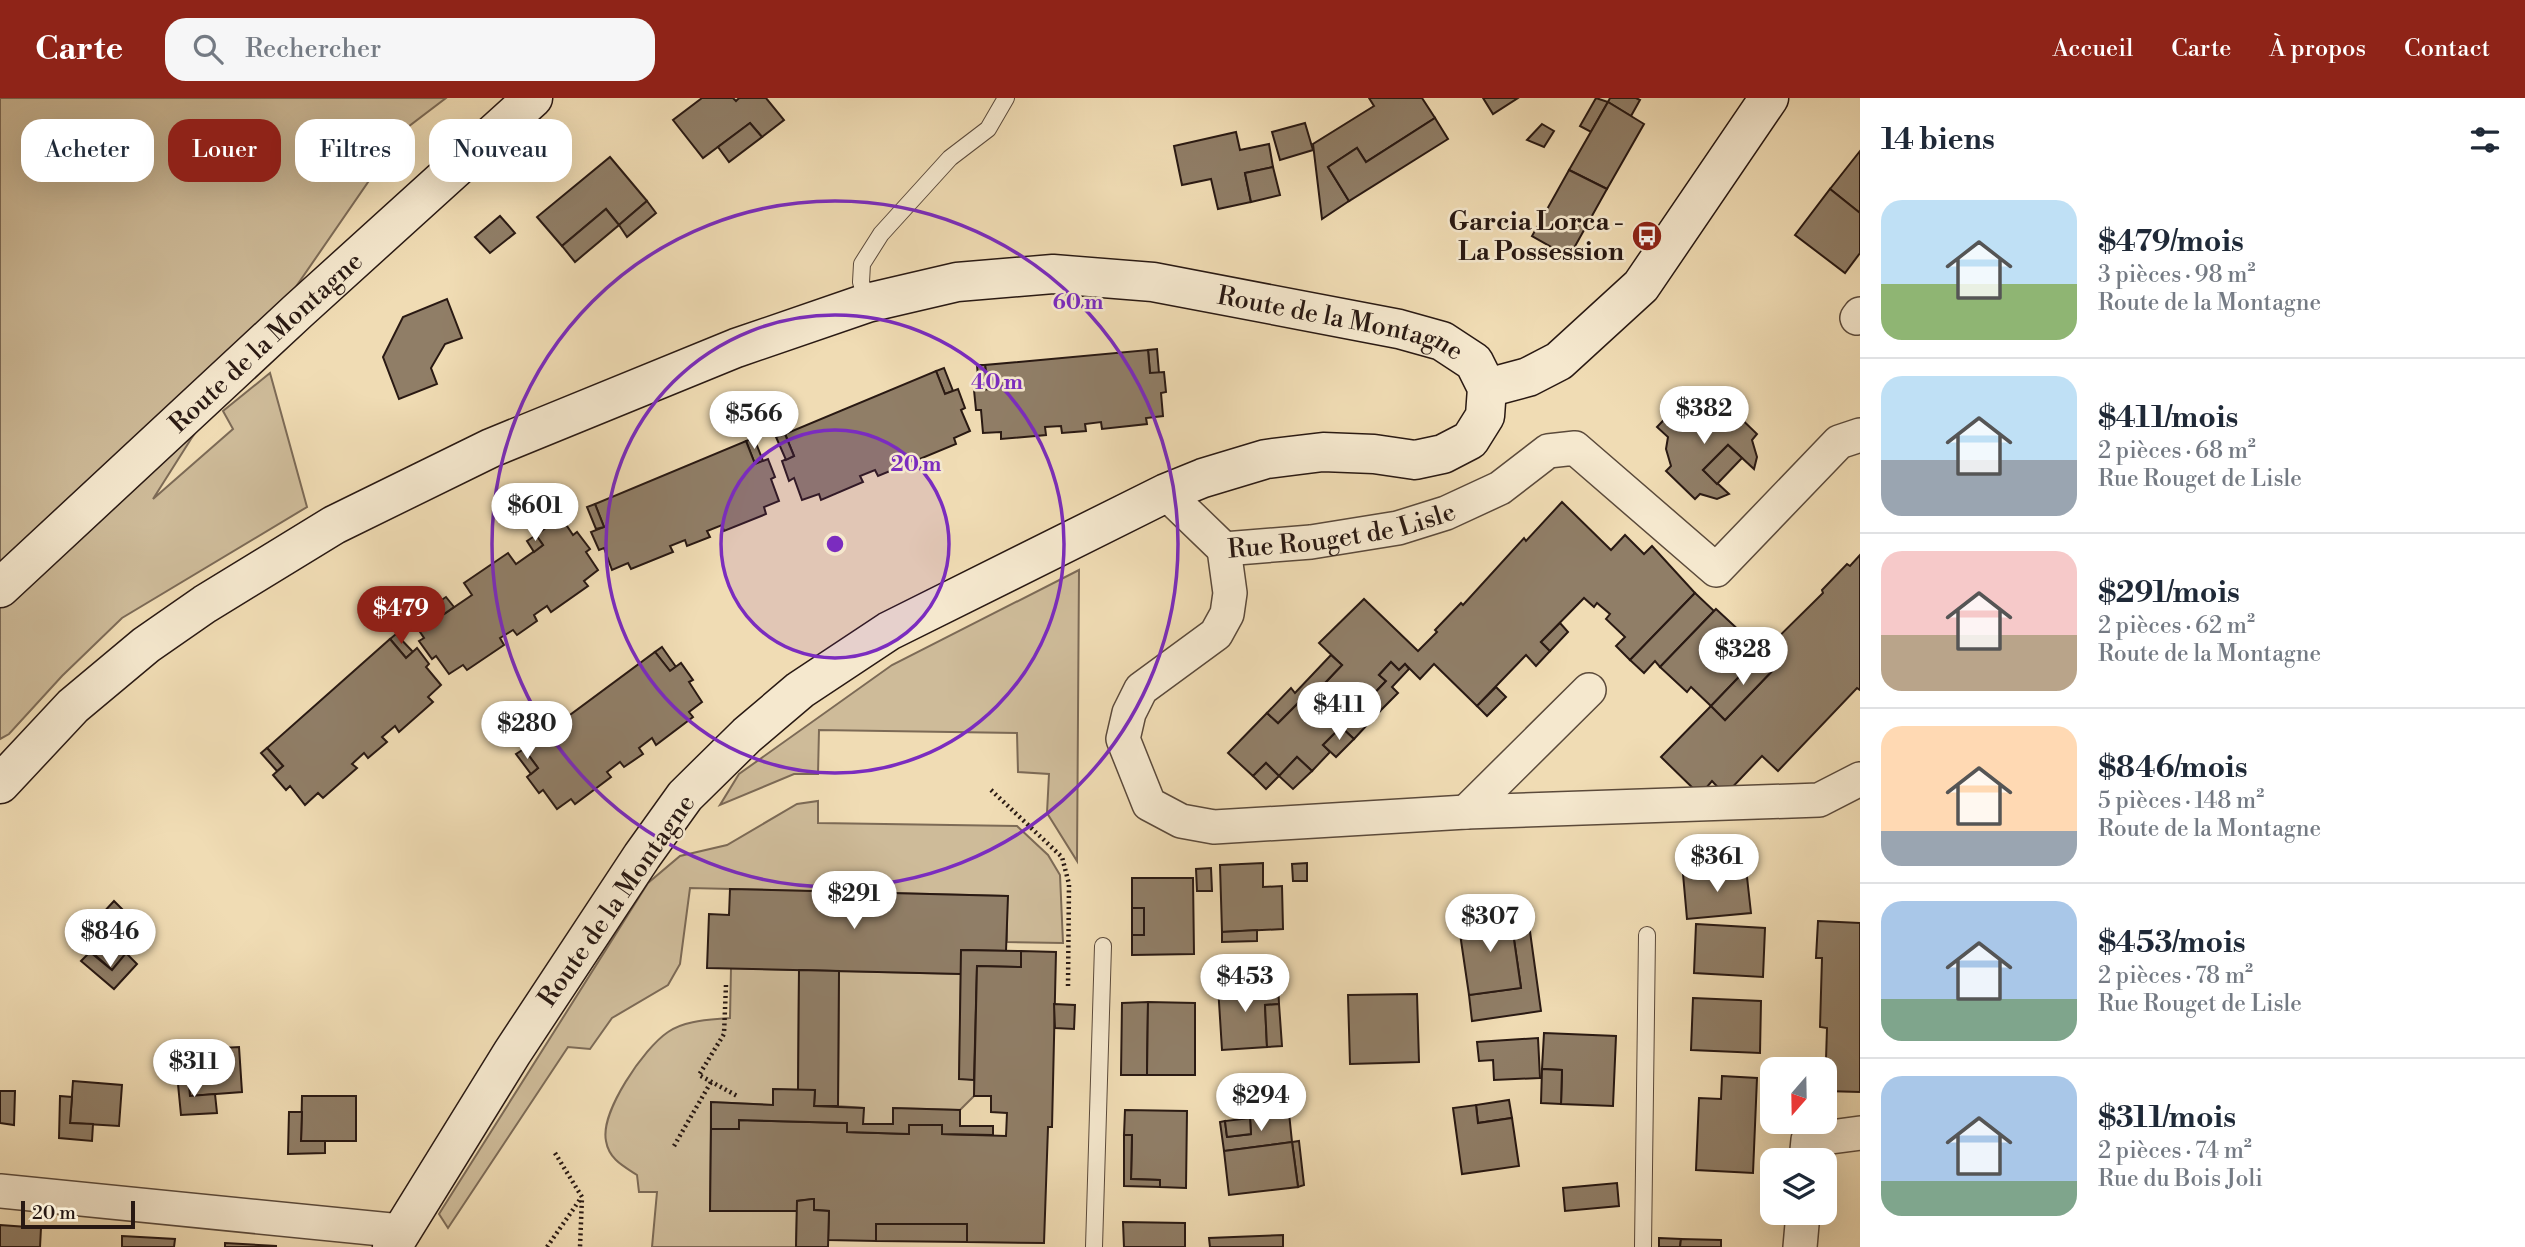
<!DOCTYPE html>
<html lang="fr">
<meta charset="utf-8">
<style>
:root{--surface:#fff;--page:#f6f6f7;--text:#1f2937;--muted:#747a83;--line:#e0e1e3;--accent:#8f2418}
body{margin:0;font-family:"Libre Bodoni",serif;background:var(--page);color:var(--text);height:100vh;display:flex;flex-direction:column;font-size:26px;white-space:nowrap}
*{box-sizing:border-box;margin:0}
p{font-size:23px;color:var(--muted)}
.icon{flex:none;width:38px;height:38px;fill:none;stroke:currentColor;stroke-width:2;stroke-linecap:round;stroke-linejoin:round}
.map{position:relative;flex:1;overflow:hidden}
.sheet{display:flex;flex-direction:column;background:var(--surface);width:665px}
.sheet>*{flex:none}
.banner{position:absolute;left:21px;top:21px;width:665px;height:63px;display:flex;gap:14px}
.needle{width:46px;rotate:200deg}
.buttons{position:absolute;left:1760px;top:959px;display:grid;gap:14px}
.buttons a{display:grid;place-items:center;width:77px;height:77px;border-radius:14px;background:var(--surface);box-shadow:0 7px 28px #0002;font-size:35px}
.scale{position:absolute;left:21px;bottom:18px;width:114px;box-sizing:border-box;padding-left:7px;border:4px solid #291913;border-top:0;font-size:19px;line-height:24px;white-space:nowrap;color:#291913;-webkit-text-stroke:5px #f5e8ce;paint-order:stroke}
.price{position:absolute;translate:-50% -60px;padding:0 16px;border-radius:24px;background:#fff;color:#222;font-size:23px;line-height:46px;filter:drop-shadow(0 2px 4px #0008)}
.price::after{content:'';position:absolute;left:50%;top:42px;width:21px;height:16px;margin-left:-10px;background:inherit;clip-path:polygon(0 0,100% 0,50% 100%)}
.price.current{background:var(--accent);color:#fff}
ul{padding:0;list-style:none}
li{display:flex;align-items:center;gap:21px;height:175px;padding:0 21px}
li+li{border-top:2px solid var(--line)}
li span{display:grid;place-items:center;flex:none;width:196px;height:140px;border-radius:21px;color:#555}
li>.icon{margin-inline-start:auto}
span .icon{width:84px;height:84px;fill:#fffc;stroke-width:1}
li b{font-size:30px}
h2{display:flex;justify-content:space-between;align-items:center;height:84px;padding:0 21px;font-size:30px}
.tag{padding:0 24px;border-radius:21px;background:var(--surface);box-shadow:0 7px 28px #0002;font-size:24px;line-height:63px}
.tag.current{background:var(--accent);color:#fff}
header{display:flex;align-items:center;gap:42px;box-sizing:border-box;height:98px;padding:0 35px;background:var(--accent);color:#fff}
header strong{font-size:33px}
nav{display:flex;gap:38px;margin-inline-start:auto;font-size:24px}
.search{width:490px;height:63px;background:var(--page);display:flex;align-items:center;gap:18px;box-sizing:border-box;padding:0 24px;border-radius:21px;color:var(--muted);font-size:26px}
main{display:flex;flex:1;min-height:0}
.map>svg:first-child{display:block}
.green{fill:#cebb99;stroke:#7c6a56;stroke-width:2}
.building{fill:#907e67;stroke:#291913;stroke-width:2}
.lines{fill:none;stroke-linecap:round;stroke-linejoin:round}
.lane-casing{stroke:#5b4a3b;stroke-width:18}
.street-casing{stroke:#5b4a3b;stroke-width:36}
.secondary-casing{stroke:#291913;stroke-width:41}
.path{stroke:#291913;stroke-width:4.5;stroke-dasharray:2 3.5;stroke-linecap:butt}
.lane{stroke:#f5e8ce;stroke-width:16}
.street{stroke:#f5e8ce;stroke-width:33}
.secondary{stroke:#f5e8ce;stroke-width:38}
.ring{fill:none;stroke:#7b2cbf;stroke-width:3.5}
.labels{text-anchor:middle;stroke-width:5;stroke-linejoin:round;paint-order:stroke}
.poi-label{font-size:26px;font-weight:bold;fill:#291913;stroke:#f5e8ce;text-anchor:end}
.street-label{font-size:26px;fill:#291913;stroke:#f5e8ce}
.centre{fill:#7b2cbf;stroke:#f5e8ce;stroke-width:3.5}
.ring-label{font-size:21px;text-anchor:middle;font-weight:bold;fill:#7b2cbf;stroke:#f5e8ce;stroke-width:5;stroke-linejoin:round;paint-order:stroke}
</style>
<header>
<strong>Carte</strong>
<div class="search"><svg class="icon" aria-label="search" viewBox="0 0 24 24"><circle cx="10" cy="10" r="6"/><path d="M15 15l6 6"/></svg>Rechercher</div>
<nav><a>Accueil</a><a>Carte</a><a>À propos</a><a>Contact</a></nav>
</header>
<main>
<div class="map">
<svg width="1860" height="1149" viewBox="0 0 1860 1149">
<rect width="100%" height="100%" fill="#f0dcb4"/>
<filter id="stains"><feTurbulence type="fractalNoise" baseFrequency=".00286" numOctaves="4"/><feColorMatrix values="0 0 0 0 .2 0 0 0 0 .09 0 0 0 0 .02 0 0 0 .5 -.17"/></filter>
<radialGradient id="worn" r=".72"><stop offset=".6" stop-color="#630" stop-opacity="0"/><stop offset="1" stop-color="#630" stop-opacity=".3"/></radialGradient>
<g class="green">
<path d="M0,0H446L404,32L191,341L153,401L233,331L223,313L270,275L307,409L122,520L62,578L9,636L0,641Z"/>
<path d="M1079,472L1077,763L1047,715L1049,676L1018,674L1017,635L819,632L818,676H794L720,707L739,676L892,567Z"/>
<path d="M818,703V725L1017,728L1048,757L1060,777L1063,845L1007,844V798L690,790L680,866L668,887L612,920L590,951L568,949L448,1130L439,1116L648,785L680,758L727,747L797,706Z"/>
<path d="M731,870L799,872L798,992L773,991V1007L711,1004L710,1113H797L796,1149H652L657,1094H639L637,1077C623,1068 609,1061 606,1043C600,1014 644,950 668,934C685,922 710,922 730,920Z"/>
<path d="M839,873L961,876L959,980L974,982V998L960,1012L894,1010L893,1026H863V1010L838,1008Z"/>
</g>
<g class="building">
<path d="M702,0H733L736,3L739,0H766L784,22L762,39L750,25L703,60L673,22Z"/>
<path d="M1369,0H1422L1435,20L1366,64L1357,50L1328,69L1349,103L1322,121L1313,46L1374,8Z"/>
<path d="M1483,0H1518L1493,16Z"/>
<path d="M1596,0L1608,4L1591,34L1580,28Z"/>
<path d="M1610,0H1636L1640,2L1631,18L1608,4Z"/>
<path d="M1608,4L1644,26L1607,91L1569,72Z"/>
<path d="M1435,20L1448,41L1349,103L1328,69L1357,50L1366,64Z"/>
<path d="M750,25L762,39L729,64L718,49Z"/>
<path d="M1305,25L1313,52L1280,62L1272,34Z"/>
<path d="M1542,26L1554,33L1544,49L1527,42Z"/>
<path d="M1236,34L1240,52L1269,46L1273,69L1245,75L1251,104L1218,111L1211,81L1182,87L1174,48Z"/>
<path d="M1860,53V115L1830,91Z"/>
<path d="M610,59L647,103L619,127L606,111L562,148L537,119Z"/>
<path d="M1273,69L1280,97L1251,104L1245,75Z"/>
<path d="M1569,72L1607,91L1569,159L1532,138Z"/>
<path d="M1830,91L1860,115V155L1845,175L1795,137Z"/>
<path d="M647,103L656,115L627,139L619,127Z"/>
<path d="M606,111L619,127L575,164L562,148Z"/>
<path d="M500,118L515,135L490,155L475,139Z"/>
<path d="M447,201L462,240L445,246L431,270L437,286L399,301L383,259L403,219Z"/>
<path d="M1157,251L1159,275H1150L1148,252Z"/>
<path d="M1148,252L1150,275L1164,274L1166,294L1161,295L1163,318L1146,320L1147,326L1102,331L1101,324L1085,326L1086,333L1062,335L1061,328L1045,329L1046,337L1001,341V334L983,335L981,312H976L974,292L988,291L985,267Z"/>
<path d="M977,267H985L988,291L979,292Z"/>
<path d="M944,270L953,293L945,296L936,273Z"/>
<path d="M936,273L945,296L958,291L965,310L961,312L970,333L954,340L956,346L915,363L912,357L898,363L900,369L878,378L875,372L860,378L863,384L821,402L819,396L802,402L794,380L789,383L782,363L794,358L785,336Z"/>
<path d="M1683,302L1694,313L1706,310L1723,314L1728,308L1757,336L1752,342L1757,359L1754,371L1728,347L1703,372L1729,396L1717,401L1700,396L1695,401L1666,373L1671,368L1666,351L1668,339L1657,329Z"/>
<path d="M785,336L794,358L786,362L776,339Z"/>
<path d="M754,340L763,363L755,366L746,343Z"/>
<path d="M746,343L755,366L768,361L775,379L771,381L779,403L764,409L766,416L724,433L722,427L707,433L710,439L687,448L685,442L670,448L673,454L631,471L628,465L612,472L604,450L599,452L591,434L604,429L595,406Z"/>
<path d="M1728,347L1742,360L1717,386L1703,372Z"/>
<path d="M1562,404L1611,452L1625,437L1644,456L1652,448L1695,495L1630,562L1616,548L1625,539L1606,521L1610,516L1597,505L1594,509L1584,500L1541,544L1550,553L1536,568L1526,557L1477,608L1434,566L1420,581L1405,566L1399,572L1391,564L1379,577L1386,583L1368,602L1380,613L1354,641L1341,629L1323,647L1330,654L1312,673L1297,659L1279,678L1266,665L1253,678L1228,655L1267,615L1278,625L1302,601L1306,605L1342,567L1319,545L1364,501L1418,553L1437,534L1435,532L1461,505L1463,507L1524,440L1526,443Z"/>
<path d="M595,406L604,429L596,431L587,409Z"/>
<path d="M561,419L573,437L577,434L590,451L586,454L598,472L584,483L588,488L551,514L547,508L534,517L537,523L517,537L513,532L500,540L504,547L467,572L463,567L449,576L436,558L432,561L419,543L424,540L412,522L437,505L444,516L472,497L464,485L508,455L516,466L543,447L536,437Z"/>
<path d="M536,437L543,447L534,454L527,443Z"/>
<path d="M1860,457V592L1857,590L1778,673L1762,658L1725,697L1712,683L1700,697L1661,659L1711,608L1725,622L1775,570L1760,557L1823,495L1822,492L1847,466L1850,468Z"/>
<path d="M1695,495L1714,513L1660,569L1655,563L1644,575L1630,562Z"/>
<path d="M446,499L454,509L444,516L437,505Z"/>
<path d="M1716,511L1743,536L1741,538L1760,557L1711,608L1691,589L1687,594L1660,569Z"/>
<path d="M1560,525L1568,534L1550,553L1541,544Z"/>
<path d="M396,536L413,554L406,560L390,541Z"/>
<path d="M390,541L406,560L417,550L429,566L426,569L441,587L428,599L433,604L399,634L395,628L382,639L387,644L368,660L364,655L352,666L357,670L323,700L318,695L305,707L290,688L286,692L273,677L283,668L267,650Z"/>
<path d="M662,549L676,569L670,573L655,554Z"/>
<path d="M655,554L670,573L681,565L693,582L689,584L702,604L689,614L693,619L656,647L652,640L639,650L643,656L624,669L620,664L607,674L611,679L575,706L571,701L557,711L543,692L539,695L527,679L538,670L524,651Z"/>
<path d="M1331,557L1342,567L1306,605L1302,601L1278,625L1267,615L1291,590L1295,595Z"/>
<path d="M1760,557L1775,570L1725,622L1711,608Z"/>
<path d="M1391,564L1399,572L1405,566L1409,571L1392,589L1398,595L1380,613L1368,602L1386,583L1379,577Z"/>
<path d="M1496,589L1506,599L1487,618L1477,608Z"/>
<path d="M1341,629L1354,641L1336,659L1323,647Z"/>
<path d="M267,650L283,668L277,673L261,655Z"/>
<path d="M524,651L538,670L531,676L516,656Z"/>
<path d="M1297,659L1312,673L1293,691L1279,678Z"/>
<path d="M1266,665L1279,678L1266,691L1253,678Z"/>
<path d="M1744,750L1746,770L1683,776L1681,756Z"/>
<path d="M1263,765V789L1282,788L1283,831L1222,834L1220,767Z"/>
<path d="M1307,765V783H1293L1292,766Z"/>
<path d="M1211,770L1212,793H1197L1196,771Z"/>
<path d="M1746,770L1751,815L1687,821L1683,776Z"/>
<path d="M1132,780H1193L1194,856L1132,857V837H1144V810H1132Z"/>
<path d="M730,791L1008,798L1006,853L961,852V876L707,870L709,816L729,817Z"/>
<path d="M114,803L146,835L112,872L78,842Z"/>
<rect x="1132" y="810" width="12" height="27"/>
<path d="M1527,812L1541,913L1472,923L1469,897L1521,890L1510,814Z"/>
<path d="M1510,814L1521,890L1469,897L1458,822Z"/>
<path d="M1818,823L1860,825V994L1825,993L1827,930L1820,929L1822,860H1816Z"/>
<path d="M1696,826L1765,830L1763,879L1694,875Z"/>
<path d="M1257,832V843L1222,844V834Z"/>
<path d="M961,852L1021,853V869L977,868L974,982L959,981Z"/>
<path d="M1021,853L1056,854L1052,1029H1048L1044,1145L967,1144V1126H876V1143L828,1142L829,1113L814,1112V1101L797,1103V1113H710L711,1031H739V1022L847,1025V1034L909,1036V1027H942V1036L1006,1038L1007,1015L991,1014V998H974L977,868L1021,869Z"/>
<path d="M90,854L112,872L126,855L137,866L114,891L81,863Z"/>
<path d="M799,872L839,873L838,1008H814L815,992H798Z"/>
<path d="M1278,884L1279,906L1265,907L1267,949L1222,952L1218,888Z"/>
<path d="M1417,896L1419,964L1350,966L1348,897Z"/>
<path d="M1693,900L1761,903L1760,955L1691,952Z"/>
<path d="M1148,904L1147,977H1121L1122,905Z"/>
<path d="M1148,904L1195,905V977H1147Z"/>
<path d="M1054,906L1075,907L1074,931L1055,930Z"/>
<path d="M1279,906L1282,948L1267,949L1265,907Z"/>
<path d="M1544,935L1616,938L1613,1008L1561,1006L1562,972L1542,971Z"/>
<path d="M1538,940L1540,980L1494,982L1493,962L1479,963L1477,944Z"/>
<path d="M239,949L242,994L190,998L186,952Z"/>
<path d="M1542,971L1562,972L1561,1006L1541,1005Z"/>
<path d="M177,976H188L190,998L215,996L217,1015L181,1017Z"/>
<path d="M1722,978L1757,980L1753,1075L1696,1072L1699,1000L1721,1001Z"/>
<path d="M73,983L122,987L119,1028L70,1025Z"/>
<path d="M773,991L815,992L814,1008L864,1010L863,1026H893V1010L960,1012V1028H993V1037L942,1036V1027H909V1036L847,1034V1025L739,1022V1031H711V1004L773,1007Z"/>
<path d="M0,993H15L14,1027L0,1025Z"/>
<path d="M60,998L72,999L70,1025L93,1026L92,1043L59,1040Z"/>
<path d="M302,998H356V1043H301Z"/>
<path d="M1509,1002L1512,1020L1478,1025L1476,1007Z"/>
<path d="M1476,1007L1478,1025L1512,1020L1519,1068L1462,1076L1453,1010Z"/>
<path d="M1125,1012L1187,1013L1186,1090L1160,1089V1082L1131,1081L1132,1037H1124Z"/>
<path d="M289,1014H302L301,1043H325V1055L288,1056Z"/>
<path d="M1289,1015L1292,1044L1224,1053L1220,1024L1225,1023L1227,1039L1251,1036L1250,1020Z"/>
<path d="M1250,1020L1251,1036L1227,1039L1225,1023Z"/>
<path d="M1124,1037H1132L1131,1081L1160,1082V1089L1124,1088Z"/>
<path d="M1299,1043L1304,1087L1298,1089L1292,1044Z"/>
<path d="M1292,1044L1298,1089L1229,1097L1224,1053Z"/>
<path d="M1617,1085L1619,1108L1565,1113L1563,1090Z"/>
<path d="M812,1101H814V1112L829,1113L828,1149H796L797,1103Z"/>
<path d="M1123,1124L1185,1125V1149H1124Z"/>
<path d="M876,1126H967V1144L876,1143Z"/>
<path d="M0,1127L41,1130L40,1149H0Z"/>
<path d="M1283,1137V1149H1210L1209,1140Z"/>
<path d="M122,1138L175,1141L174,1149H122Z"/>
<path d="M1659,1140L1681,1141L1680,1149H1659Z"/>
<path d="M1681,1141L1721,1142V1149H1680Z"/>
<path d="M225,1145L276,1148V1149H225Z"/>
</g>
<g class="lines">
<g class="lane-casing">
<g id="lane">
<path d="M867,205L861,184L862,166L881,136L950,60L988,31L1006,0"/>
<path d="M1094,1149L1103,848"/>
<path d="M1643,1149L1647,837"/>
</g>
</g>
<g class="street-casing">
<g id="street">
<path d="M1857,220L1860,216"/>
<path d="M1166,395L1224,451"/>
<path d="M1224,451L1230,495L1227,516L1216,536L1141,591L1129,615L1123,641L1149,706L1181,723L1214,729L1466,714L1819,702L1860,681"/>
<path id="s1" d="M1224,451L1311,444L1398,430L1446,415L1500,390L1548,353L1575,350L1716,472L1839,344L1860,337"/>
<path d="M1466,714L1589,592"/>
<path d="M1806,1062L1808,1042L1860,1035"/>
<path d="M0,1093L401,1133"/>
<path d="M1800,1149L1803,1115"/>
</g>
</g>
<g class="secondary-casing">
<g id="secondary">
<path d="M1487,290L1528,279L1559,263L1641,188L1769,0"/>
<path id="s2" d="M0,490L298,213L533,0"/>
<path id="s3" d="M0,686L73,608L146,547L205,506L334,427L491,350L736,250L867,205L957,184L1053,176L1153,184L1399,231L1442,243L1474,264L1487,290L1485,318L1470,342L1443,356L1415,362L1374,356L1323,354L1266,361L1203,380L1166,395L889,533L800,592L747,637L685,698L642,758L512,955L392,1149"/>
</g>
</g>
<g class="path">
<path d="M991,692L1062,759L1069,786L1068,889"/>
<path d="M726,887L724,936L699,977L739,999"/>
<path d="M674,1048L711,984"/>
<path d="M555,1055L582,1099L580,1149"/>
<path d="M547,1149L581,1100"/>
</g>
<use href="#lane" class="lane"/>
<use href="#street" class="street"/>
<use href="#secondary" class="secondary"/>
</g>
<circle cx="835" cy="446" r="114" fill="#7b2cbf" fill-opacity=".12"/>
<g class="ring">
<circle cx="835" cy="446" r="114"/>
<circle cx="835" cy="446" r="229"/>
<circle cx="835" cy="446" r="343"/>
</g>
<defs>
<g id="bus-disc" transform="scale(1.575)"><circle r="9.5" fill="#8f2418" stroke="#f5e8ce"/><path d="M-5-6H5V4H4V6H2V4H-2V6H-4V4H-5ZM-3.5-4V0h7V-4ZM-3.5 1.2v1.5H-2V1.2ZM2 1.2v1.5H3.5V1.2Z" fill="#fff"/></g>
</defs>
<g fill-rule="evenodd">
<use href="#bus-disc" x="1647" y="138"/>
</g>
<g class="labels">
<g class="poi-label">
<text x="1624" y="132">Garcia Lorca -<tspan x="1624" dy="30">La Possession</tspan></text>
</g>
<g class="street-label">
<text dy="9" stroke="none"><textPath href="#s3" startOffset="1484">Route de la Montagne</textPath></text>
<text dy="9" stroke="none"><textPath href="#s2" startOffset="362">Route de la Montagne</textPath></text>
<text dy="9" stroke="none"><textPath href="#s1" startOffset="119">Rue Rouget de Lisle</textPath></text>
<text transform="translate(616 802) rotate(-55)" y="9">Route de la Montagne</text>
</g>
</g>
<circle cx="835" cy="446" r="10" class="centre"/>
<g class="ring-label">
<text x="1078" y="211">60 m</text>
<text x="997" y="291">40 m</text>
<text x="916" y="373">20 m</text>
</g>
<rect width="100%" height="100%" filter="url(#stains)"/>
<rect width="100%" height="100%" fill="url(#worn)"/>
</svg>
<div class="buttons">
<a><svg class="needle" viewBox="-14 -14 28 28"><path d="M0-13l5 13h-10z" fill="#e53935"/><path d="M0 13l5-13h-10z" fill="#747a83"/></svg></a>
<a><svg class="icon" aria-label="layers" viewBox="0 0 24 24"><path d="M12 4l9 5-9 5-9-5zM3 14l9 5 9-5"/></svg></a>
</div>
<div class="scale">20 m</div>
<b class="price" style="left:1704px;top:348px">$382</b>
<b class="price" style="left:754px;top:353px">$566</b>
<b class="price" style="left:535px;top:445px">$601</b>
<b class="price current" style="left:401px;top:548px">$479</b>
<b class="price" style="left:1743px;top:589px">$328</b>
<b class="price" style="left:1339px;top:644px">$411</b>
<b class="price" style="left:527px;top:663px">$280</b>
<b class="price" style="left:1717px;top:796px">$361</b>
<b class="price" style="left:854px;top:833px">$291</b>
<b class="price" style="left:1490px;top:856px">$307</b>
<b class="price" style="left:110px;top:871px">$846</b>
<b class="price" style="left:1245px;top:916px">$453</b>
<b class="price" style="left:194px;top:1001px">$311</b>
<b class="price" style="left:1261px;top:1035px">$294</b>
<div class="banner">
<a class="tag">Acheter</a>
<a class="tag current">Louer</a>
<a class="tag">Filtres</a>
<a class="tag">Nouveau</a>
</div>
</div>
<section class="sheet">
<h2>14 biens<svg class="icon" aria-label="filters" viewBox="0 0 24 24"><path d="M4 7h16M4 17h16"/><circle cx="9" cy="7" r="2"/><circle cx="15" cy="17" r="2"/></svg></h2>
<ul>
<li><span style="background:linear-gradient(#bfe0f5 60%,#8fb573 0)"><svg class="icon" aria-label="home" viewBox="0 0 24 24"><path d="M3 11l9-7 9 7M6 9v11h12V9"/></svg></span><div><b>$479/mois</b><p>3 pièces · 98 m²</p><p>Route de la Montagne</p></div></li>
<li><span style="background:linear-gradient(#bfe0f5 60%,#9aa5b1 0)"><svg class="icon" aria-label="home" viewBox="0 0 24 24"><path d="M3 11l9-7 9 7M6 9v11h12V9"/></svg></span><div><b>$411/mois</b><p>2 pièces · 68 m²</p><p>Rue Rouget de Lisle</p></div></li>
<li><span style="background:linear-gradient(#f6c9c9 60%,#b9a48a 0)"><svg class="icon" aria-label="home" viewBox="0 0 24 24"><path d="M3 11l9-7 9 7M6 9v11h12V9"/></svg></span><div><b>$291/mois</b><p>2 pièces · 62 m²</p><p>Route de la Montagne</p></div></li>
<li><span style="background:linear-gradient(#ffd9b3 75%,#9aa5b1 0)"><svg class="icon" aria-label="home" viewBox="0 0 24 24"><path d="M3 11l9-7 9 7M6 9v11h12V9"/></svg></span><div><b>$846/mois</b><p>5 pièces · 148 m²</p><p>Route de la Montagne</p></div></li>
<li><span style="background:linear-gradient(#a9c7e8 70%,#7fa58c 0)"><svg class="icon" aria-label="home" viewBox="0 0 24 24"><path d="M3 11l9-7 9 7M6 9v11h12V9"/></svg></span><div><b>$453/mois</b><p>2 pièces · 78 m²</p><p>Rue Rouget de Lisle</p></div></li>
<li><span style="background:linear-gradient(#a9c7e8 75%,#7fa58c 0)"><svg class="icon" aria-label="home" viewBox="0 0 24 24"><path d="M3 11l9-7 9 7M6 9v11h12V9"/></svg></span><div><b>$311/mois</b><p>2 pièces · 74 m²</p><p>Rue du Bois Joli</p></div></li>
</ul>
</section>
</main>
